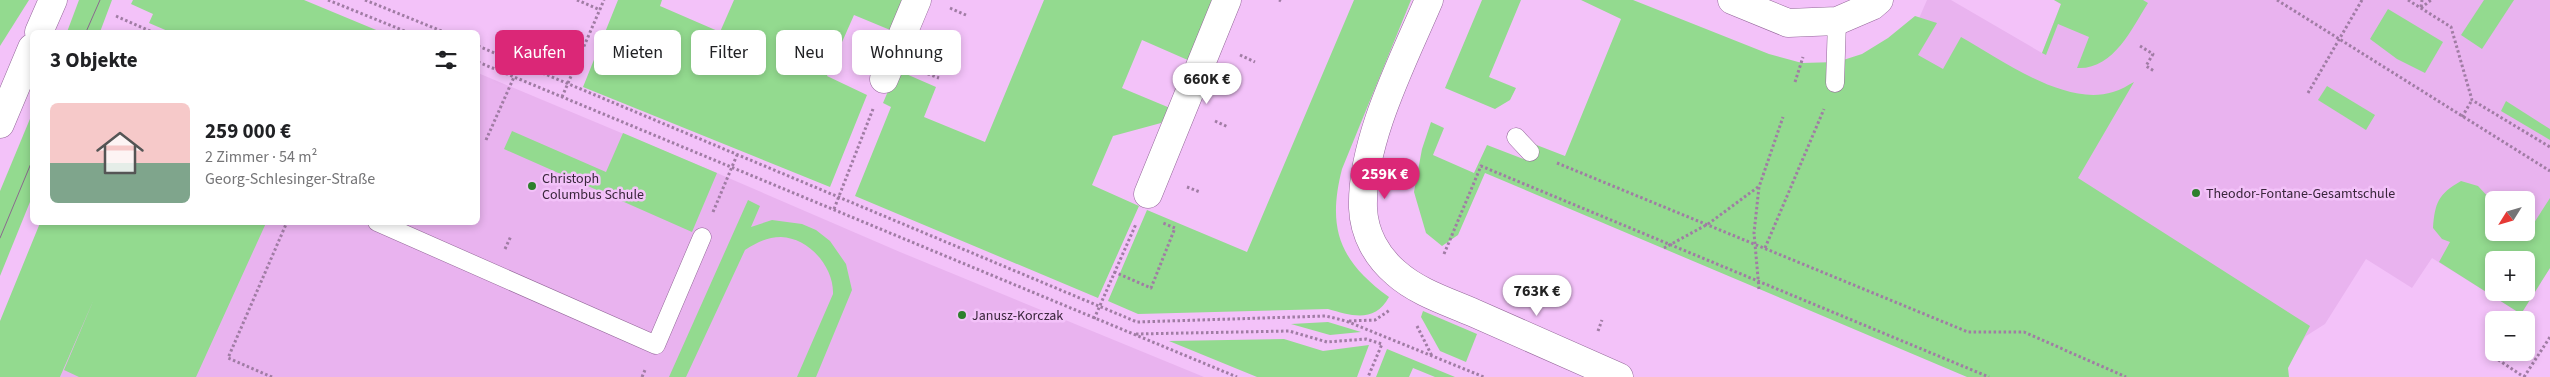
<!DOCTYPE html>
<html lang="de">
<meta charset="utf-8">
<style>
:root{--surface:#fff;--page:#f6f6f6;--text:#202124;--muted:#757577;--accent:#db2777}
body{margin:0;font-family:"Source Sans 3",sans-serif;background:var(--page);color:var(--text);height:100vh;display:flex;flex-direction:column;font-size:19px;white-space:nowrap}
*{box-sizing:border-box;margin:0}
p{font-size:16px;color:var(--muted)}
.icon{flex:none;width:28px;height:28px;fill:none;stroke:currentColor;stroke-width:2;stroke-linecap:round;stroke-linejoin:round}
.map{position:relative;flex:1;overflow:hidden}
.drawer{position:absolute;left:30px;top:30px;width:450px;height:195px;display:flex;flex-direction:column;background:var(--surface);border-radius:8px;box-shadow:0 2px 8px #0003}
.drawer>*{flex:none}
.top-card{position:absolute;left:495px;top:30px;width:475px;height:45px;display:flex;gap:10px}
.needle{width:32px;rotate:233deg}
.buttons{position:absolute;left:2485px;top:191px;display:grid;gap:10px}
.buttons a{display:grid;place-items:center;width:50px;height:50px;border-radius:8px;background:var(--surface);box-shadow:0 2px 8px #0003;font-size:25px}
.price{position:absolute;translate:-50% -42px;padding:0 11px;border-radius:18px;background:#fff;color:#222;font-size:16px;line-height:32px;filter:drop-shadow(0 1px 2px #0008)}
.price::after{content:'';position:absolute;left:50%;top:30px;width:15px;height:11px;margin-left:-8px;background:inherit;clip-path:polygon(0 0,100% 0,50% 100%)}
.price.current{background:var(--accent);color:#fff}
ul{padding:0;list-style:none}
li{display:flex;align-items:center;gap:15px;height:125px;padding:0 20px}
li span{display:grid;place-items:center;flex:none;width:140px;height:100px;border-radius:8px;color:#555}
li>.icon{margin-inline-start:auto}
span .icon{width:60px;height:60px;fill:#fffc;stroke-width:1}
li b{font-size:21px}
h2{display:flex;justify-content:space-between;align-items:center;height:60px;padding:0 20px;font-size:21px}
.chip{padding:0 18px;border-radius:8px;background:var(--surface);box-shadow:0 2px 8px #0003;font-size:18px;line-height:45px}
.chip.current{background:var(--accent);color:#fff}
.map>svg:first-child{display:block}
.built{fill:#e9b3ef;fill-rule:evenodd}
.green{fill:#93da8f;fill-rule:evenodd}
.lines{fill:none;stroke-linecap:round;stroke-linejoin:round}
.lane-casing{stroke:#936799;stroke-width:19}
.street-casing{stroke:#936799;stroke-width:29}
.secondary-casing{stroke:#936799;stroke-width:29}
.path{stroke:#a07ca4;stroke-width:3;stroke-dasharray:2.5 2.5;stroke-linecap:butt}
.lane{stroke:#fff;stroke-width:18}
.street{stroke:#fff;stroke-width:28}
.secondary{stroke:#fff;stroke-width:28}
.tram{stroke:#8a6a8e;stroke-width:1}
.poi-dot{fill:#2d802c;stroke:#f3c2f9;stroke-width:2}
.labels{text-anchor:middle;stroke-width:5;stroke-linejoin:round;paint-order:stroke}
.poi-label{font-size:14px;fill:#39263b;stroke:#f3c2f9;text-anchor:start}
</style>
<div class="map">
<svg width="2550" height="377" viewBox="0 0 2550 377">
<rect width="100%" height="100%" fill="#f3c2f9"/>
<g class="built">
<path d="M1927,0H1951L2042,53L2061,4L2054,0H2550V268L2521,314L2432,258L2412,288L2366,259L2325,324L2306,336L2281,377L1907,46ZM2494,200H2526V232H2494ZM2494,260H2526V292H2494Z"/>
<path d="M478,73L717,173L900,252L1204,377H60L126,223L478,222Z"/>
</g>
<g class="green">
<path d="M0,0H29L0,46Z"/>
<path d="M79,0H112L100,32H67Z"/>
<path d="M133,0H304L381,32H170L149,23L153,14L131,4Z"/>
<path d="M618,0H662L660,6L720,32L734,0H908L895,32L854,15L827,76L867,95L830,187L583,87Z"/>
<path d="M1044,0H1215L1190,61L1142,40L1122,88L1170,108L1161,123L1113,136L1092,185L1139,206L1098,298L855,196L891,107L883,103L897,70L936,87L924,117L985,142Z"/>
<path d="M1354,0H1411L1342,169C1327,228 1339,261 1389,297C1375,323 1352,316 1328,309L1138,314L1108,301L1147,210L1247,252Z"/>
<path d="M1482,0H1521L1489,77L1516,88L1510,100L1495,109L1445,88Z"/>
<path d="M1581,0H1633L1769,54L1802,63L1837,62L1862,54L1888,38L1915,16L1937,23L1918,55L1943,69L1961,37C2002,60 2065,107 2113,92C2121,90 2128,85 2134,82L2078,178L2310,326L2288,368L2289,377H1967L1485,173L1458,235L1442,246L1426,233L1414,192L1422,149L1431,122L1444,128L1433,155L1474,173L1487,145L1526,160L1534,144L1565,156L1621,19Z"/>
<path d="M2054,0H2143L2148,3C2131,30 2113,70 2077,68L2089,37L2058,24L2046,55L2042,53L2061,4Z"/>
<path d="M2484,0H2514L2482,49L2461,35Z"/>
<path d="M2388,9L2443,42L2425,73L2397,59L2370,39Z"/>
<path d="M2327,86L2375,115L2366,130L2318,100Z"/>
<path d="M2506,101L2550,129V140L2501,111Z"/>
<path d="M32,114V197L0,276V191Z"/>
<path d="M512,131L606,172L623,133L717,173L692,232L504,149Z"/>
<path d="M2461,181L2478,186L2491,200L2489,219L2494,222V232L2510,233L2523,240L2550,198V268L2521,314L2439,262L2450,242L2442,239L2433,228C2435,203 2438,194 2461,181ZM2494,260H2526V292H2494Z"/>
<path d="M748,200L760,206L751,227L772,220L802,224L816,230L830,241L846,264L852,290L816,377H797L833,294C834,267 809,238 781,237C767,237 756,243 745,250L686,377H669Z"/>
<path d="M40,223H266L196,377H79L64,370L94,299L60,377H0V321Z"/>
<path d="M1423,311L1477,334L1466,362L1440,351L1421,317Z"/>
<path d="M1328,322L1361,332L1330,335L1291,324Z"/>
<path d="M1284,339L1323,351L1369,345L1357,377H1257L1169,341Z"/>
<path d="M1387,349L1455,377H1435L1413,368L1409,377H1376Z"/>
</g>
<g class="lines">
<g class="lane-casing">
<g id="lane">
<path d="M1835,83L1837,21"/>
<path d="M1516,137L1530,152"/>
<path d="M377,222L656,345L702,237"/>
</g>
</g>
<g class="street-casing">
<g id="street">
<path d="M1429,0C1403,61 1361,141 1363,208C1364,234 1377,257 1396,273C1417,292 1449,302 1474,313C1522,334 1570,355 1619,377"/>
<path d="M1732,0L1788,23L1837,21L1872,6L1879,0"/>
<path d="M884,79L917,0"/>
<path d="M1148,194L1227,0"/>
</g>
</g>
<g class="secondary-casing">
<g id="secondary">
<path d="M39,32L53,0"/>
<path d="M0,124L32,48"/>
</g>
</g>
<g class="path">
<path d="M328,0L407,32"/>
<path d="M365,0L444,32"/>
<path d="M577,0L600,10"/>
<path d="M1279,0L1281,1"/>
<path d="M2277,0L2550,171"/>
<path d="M2408,0L2451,27L2472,100L2550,147"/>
<path d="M2421,7L2422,0"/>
<path d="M950,8L966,15"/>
<path d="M2421,8L2431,0"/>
<path d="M116,16L152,32"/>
<path d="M478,46L1137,322L1326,316L1346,321L1484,377"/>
<path d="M2140,46L2153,54L2146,66L2154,71"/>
<path d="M1240,55L1255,62"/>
<path d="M478,62L1237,377"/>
<path d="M923,72L939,78"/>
<path d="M1795,82L1803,57"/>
<path d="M2308,93L2362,0"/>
<path d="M562,97L604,0"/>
<path d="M2462,117L2472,100"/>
<path d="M1215,121L1228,127"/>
<path d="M486,140L514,77"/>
<path d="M1557,163L1968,332H2024L2126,377"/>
<path d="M1187,187L1200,192"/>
<path d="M834,209L873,109"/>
<path d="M713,212L737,155"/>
<path d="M1664,248L1708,224L1758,187"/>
<path d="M1765,248L1824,109"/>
<path d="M505,249L511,236"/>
<path d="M1444,254L1481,166L1989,377"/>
<path d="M1114,272L1151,288L1175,228L1163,223"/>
<path d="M1759,289L1754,233L1759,187L1783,117"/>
<path d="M1094,319L1136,224"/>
<path d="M1349,321L1375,320L1390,310"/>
<path d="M1417,326L1432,356"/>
<path d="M1598,331L1602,320"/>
<path d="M1136,334L1289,331L1327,342L1366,339L1382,344L1368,377"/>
<path d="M2494,357L2524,377"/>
<path d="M272,377L228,358L287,222"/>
<path d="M642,377L645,370"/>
<path d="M2524,377L2550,337"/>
</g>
<use href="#lane" class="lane"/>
<use href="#street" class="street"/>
<use href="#secondary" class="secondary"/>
<g class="tram">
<path d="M86,32L100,0"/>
<path d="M0,238L32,161"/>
</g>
</g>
<g class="poi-dot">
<circle cx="532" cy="186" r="5"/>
<circle cx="2196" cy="193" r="5"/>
<circle cx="962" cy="315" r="5"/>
</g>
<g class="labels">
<g class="poi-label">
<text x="542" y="183">Christoph<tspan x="542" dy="16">Columbus Schule</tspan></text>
<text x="2206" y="198">Theodor-Fontane-Gesamtschule</text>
<text x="972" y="320">Janusz-Korczak</text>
</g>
</g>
</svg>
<div class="buttons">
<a><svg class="needle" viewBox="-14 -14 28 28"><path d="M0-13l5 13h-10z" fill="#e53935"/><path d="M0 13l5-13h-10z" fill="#757577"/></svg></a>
<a>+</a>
<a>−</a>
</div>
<b class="price" style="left:1207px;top:105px">660K €</b>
<b class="price current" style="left:1385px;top:200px">259K €</b>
<b class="price" style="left:1537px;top:317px">763K €</b>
<div class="top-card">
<a class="chip current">Kaufen</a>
<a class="chip">Mieten</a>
<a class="chip">Filter</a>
<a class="chip">Neu</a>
<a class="chip">Wohnung</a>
</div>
<section class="drawer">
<h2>3 Objekte<svg class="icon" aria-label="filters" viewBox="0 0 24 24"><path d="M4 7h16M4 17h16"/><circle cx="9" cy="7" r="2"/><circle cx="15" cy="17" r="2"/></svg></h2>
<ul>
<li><span style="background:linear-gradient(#f6c9c9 60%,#7fa58c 0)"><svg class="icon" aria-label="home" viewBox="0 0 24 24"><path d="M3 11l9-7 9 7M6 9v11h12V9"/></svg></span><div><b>259 000 €</b><p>2 Zimmer · 54 m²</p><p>Georg-Schlesinger-Straße</p></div></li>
</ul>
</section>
</div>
